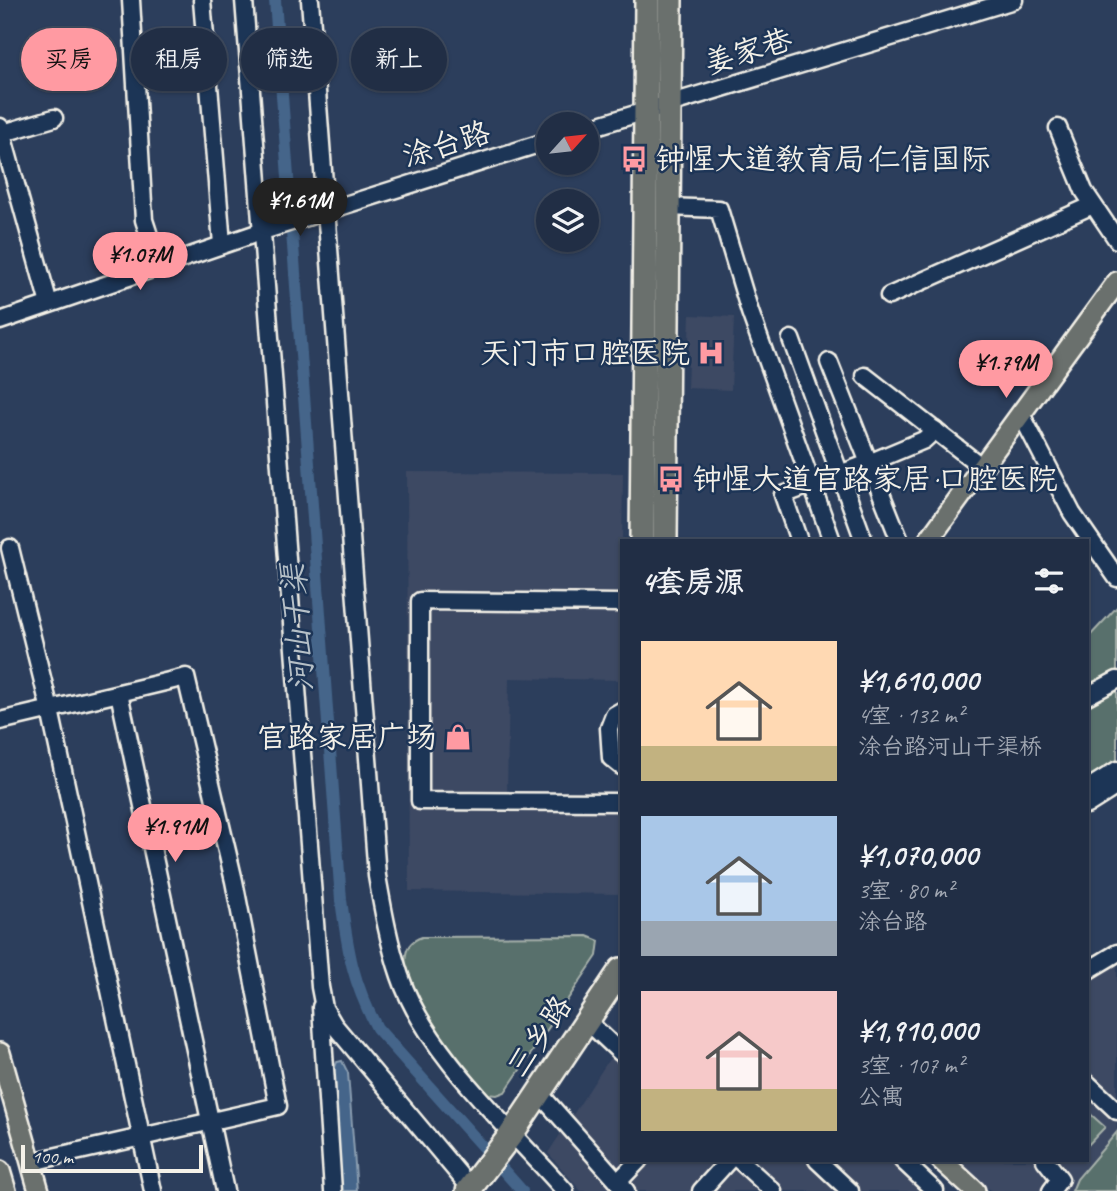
<!DOCTYPE html>
<html lang="zh">
<meta charset="utf-8">
<style>
:root{--surface:#212e45;--page:#29364c;--text:#f1f3f6;--muted:#a2a8b3;--line:#3e4a5e;--accent:#ff9aa2}
body{margin:0;font-family:Caveat,"LXGW WenKai TC",sans-serif;background:var(--page);color:var(--text);height:100vh;display:flex;flex-direction:column;font-size:26px;white-space:nowrap}
*{box-sizing:border-box;margin:0}
p{font-size:23px;color:var(--muted)}
.icon{flex:none;width:38px;height:38px;fill:none;stroke:currentColor;stroke-width:2;stroke-linecap:round;stroke-linejoin:round}
.map{position:relative;flex:1;overflow:hidden}
.side{position:absolute;left:620px;top:539px;width:469px;height:623px;display:flex;flex-direction:column;background:var(--surface);border-radius:0px;box-shadow:0 2px 5px #0004,0 0 0 2px var(--line)}
.side>*{flex:none}
.banner{position:absolute;left:21px;top:28px;width:494px;height:63px;display:flex;gap:14px}
.needle{width:46px;rotate:63deg}
.buttons{position:absolute;left:536px;top:112px;display:grid;gap:14px}
.buttons a{display:grid;place-items:center;width:63px;height:63px;border-radius:50%;background:var(--surface);box-shadow:0 2px 5px #0004,0 0 0 2px var(--line);font-size:35px}
.scale{position:absolute;left:21px;bottom:18px;width:182px;box-sizing:border-box;padding-left:7px;border:4px solid #f4f1e8;border-top:0;font-size:19px;line-height:24px;white-space:nowrap;color:#f4f1e8;-webkit-text-stroke:5px #1d3557;paint-order:stroke}
.price{position:absolute;translate:-50% -60px;padding:0 16px;border-radius:24px;background:var(--accent);color:#111;font-size:23px;line-height:46px;filter:drop-shadow(0 2px 4px #0008)}
.price::after{content:'';position:absolute;left:50%;top:42px;width:21px;height:16px;margin-left:-10px;background:inherit;clip-path:polygon(0 0,100% 0,50% 100%)}
.price.current{background:#222;color:#fff}
ul{padding:0;list-style:none}
li{display:flex;align-items:center;gap:21px;height:175px;padding:0 21px}
li span{display:grid;place-items:center;flex:none;width:196px;height:140px;border-radius:0px;color:#555}
li>.icon{margin-inline-start:auto}
span .icon{width:84px;height:84px;fill:#fffc;stroke-width:1}
li b{font-size:30px}
h2{display:flex;justify-content:space-between;align-items:center;height:84px;padding:0 21px;font-size:30px}
.tag{padding:0 24px;border-radius:32px;background:var(--surface);box-shadow:0 2px 5px #0004,0 0 0 2px var(--line);font-size:24px;line-height:63px}
.tag.current{background:var(--accent);color:#111}
.map>svg:first-child{display:block}
.built{fill:#3d4963}
.green{fill:#59706c;stroke:#a6b0aa;stroke-width:2}
.water{fill:#44658a;stroke:#8a9db0;stroke-width:2}
.lines{fill:none;stroke-linecap:round;stroke-linejoin:round}
.canal{stroke:#44658a;stroke-width:12}
.minor-casing{stroke:#f4f1e8;stroke-width:21}
.major-casing{stroke:#f4f1e8;stroke-width:24}
.highway-casing{stroke:#f4f1e8;stroke-width:28}
.minor{stroke:#1d3557;stroke-width:16}
.major{stroke:#6a706d;stroke-width:19}
.highway{stroke:#6a706d;stroke-width:23}
.labels{text-anchor:middle;stroke-width:5;stroke-linejoin:round;paint-order:stroke}
.street-label{font-size:30px;fill:#f4f1e8;stroke:#1d3557}
.poi-label{font-size:30px;fill:#f4f1e8;stroke:#1d3557;text-anchor:start}
.water-label{font-size:32px;font-style:italic;fill:#b6c0c7;stroke:#1d3557}
</style>
<div class="map">
<svg width="1117" height="1191" viewBox="0 0 1117 1191">
<rect width="100%" height="100%" fill="#2c3e5c"/>
<filter id="ink" filterUnits="userSpaceOnUse"><feTurbulence type="fractalNoise" baseFrequency=".0143" numOctaves="2"/><feDisplacementMap in="SourceGraphic" scale="14" xChannelSelector="R" yChannelSelector="G"/><feConvolveMatrix kernelMatrix="1 2 1 2 8 2 1 2 1" color-interpolation-filters="sRGB"/></filter>
<g filter="url(#ink)">
<g class="built">
<path d="M690,315L734,317L731,390L687,388Z"/>
<path d="M407,472L623,473L620,680L509,678L507,793H621L620,894L409,891Z"/>
<path d="M1117,959V1191H991L957,1160H1087V975Z"/>
<path d="M621,1041V1160H910L944,1191H581L548,1153Z"/>
</g>
<g class="green">
<path d="M1117,607V783L1087,802V695L1090,693L1087,687V639Z"/>
<path d="M587,936L599,941L597,956L505,1092L497,1095L488,1094C469,1071 366,955 422,937Z"/>
<path d="M1087,1111L1105,1127L1087,1146Z"/>
<path d="M1117,1132V1191H1072L1077,1179Z"/>
</g>
<path class="water" d="M342,1061L348,1073L357,1191H339L333,1072L337,1062Z"/>
<g class="lines">
<path class="canal" d="M275,0L341,900C348,951 352,981 377,1028L522,1191"/>
<g class="minor-casing">
<g id="minor">
<path d="M131,0L144,220L159,266"/>
<path d="M202,0L222,244"/>
<path d="M244,0L320,987L324,1008L334,1025L473,1191"/>
<path d="M310,0L377,876C383,910 389,944 400,976C426,1054 511,1129 565,1191"/>
<path d="M0,127L49,304"/>
<path d="M1058,128L1084,191L1117,240"/>
<path d="M586,129L1014,0"/>
<path d="M0,134L54,118"/>
<path d="M668,207L719,209L750,312L832,541"/>
<path d="M889,296L1093,205"/>
<path d="M0,321L269,229L548,141"/>
<path d="M791,339L864,541"/>
<path d="M829,362L869,463L924,440L935,430"/>
<path d="M865,376L982,467"/>
<path d="M1021,414L1072,513L1117,578"/>
<path d="M799,541L783,495L869,463L900,541"/>
<path d="M10,548L50,710L153,1191"/>
<path d="M621,603L420,601V801L621,802"/>
<path d="M1087,696L1117,680"/>
<path d="M621,711L614,715L609,728L611,758L621,766"/>
<path d="M0,721L119,693L225,1191"/>
<path d="M1087,789L1117,770"/>
<path d="M1087,805L1117,786"/>
<path d="M1087,971L1117,953"/>
<path d="M321,1007L333,1191"/>
<path d="M587,1021L621,1053"/>
<path d="M1087,1083L1117,1111"/>
<path d="M539,1093L626,1191"/>
<path d="M739,1160L773,1191"/>
<path d="M817,1160L850,1191"/>
<path d="M902,1160L935,1191"/>
<path d="M1045,1160L1060,1179L1051,1191"/>
<path d="M31,1162L278,1106L234,881L186,677L119,693"/>
<path d="M618,1182L639,1160"/>
<path d="M701,1191L729,1160"/>
</g>
</g>
<g class="major-casing">
<g id="major">
<path d="M928,541L1117,282"/>
<path d="M0,1053L39,1191"/>
<path d="M941,1160L975,1191"/>
<path d="M0,1171L6,1191"/>
</g>
</g>
<g class="highway-casing">
<g id="highway">
<path d="M642,541L647,0"/>
<path d="M665,541L670,0"/>
<path d="M468,1191L510,1136L621,970"/>
</g>
</g>
<use href="#minor" class="minor"/>
<use href="#major" class="major"/>
<use href="#highway" class="highway"/>
</g>
</g>
<defs>
<g id="bus-bare" transform="scale(2.1)"><path d="M-5-6H5V4H4V6H2V4H-2V6H-4V4H-5ZM-3.5-4V0h7V-4ZM-3.5 1.2v1.5H-2V1.2ZM2 1.2v1.5H3.5V1.2Z" fill="#ff9aa2" stroke="#1d3557" stroke-width="2.5" paint-order="stroke"/></g>
<g id="hospital-bare" transform="scale(2.1)"><path d="M-5-5h3v3.5h4V-5h3V5h-3V1.5h-4V5h-3Z" fill="#ff9aa2" stroke="#1d3557" stroke-width="2.5" paint-order="stroke"/></g>
<g id="shop-bare" transform="scale(2.1)"><path d="M-5-2.5h2.3a2.7 3.5 0 0 1 5.4 0H5L5.5 6h-11ZM-1.5-2.5h3a1.5 2.3 0 0 0-3 0Z" fill="#ff9aa2" stroke="#1d3557" stroke-width="2.5" paint-order="stroke"/></g>
</defs>
<g fill-rule="evenodd">
<use href="#bus-bare" x="634" y="159"/>
<use href="#hospital-bare" x="711" y="353"/>
<use href="#bus-bare" x="671" y="479"/>
<use href="#shop-bare" x="458" y="737"/>
</g>
<g class="labels">
<g class="street-label">
<text transform="translate(748 51) rotate(-17)" y="10">姜家巷</text>
<text transform="translate(446 144) rotate(-17)" y="10">涂台路</text>
<text transform="translate(539 1036) rotate(-56)" y="10">三乡路</text>
</g>
<g class="poi-label">
<text x="655" y="169">钟惺大道教育局·仁信国际</text>
<text x="690" y="363" text-anchor="end">天门市口腔医院</text>
<text x="692" y="489">钟惺大道官路家居·口腔医院</text>
<text x="437" y="747" text-anchor="end">官路家居广场</text>
</g>
<g class="water-label">
<text transform="translate(297 628) rotate(-94)" y="11">河山干渠</text>
</g>
</g>
</svg>
<div class="buttons">
<a><svg class="needle" viewBox="-14 -14 28 28"><path d="M0-13l5 13h-10z" fill="#e53935"/><path d="M0 13l5-13h-10z" fill="#a2a8b3"/></svg></a>
<a><svg class="icon" aria-label="layers" viewBox="0 0 24 24"><path d="M12 4l9 5-9 5-9-5zM3 14l9 5 9-5"/></svg></a>
</div>
<div class="scale">100 m</div>
<b class="price current" style="left:300px;top:238px">¥1.61M</b>
<b class="price" style="left:140px;top:292px">¥1.07M</b>
<b class="price" style="left:1006px;top:400px">¥1.79M</b>
<b class="price" style="left:175px;top:864px">¥1.91M</b>
<div class="banner">
<a class="tag current">买房</a>
<a class="tag">租房</a>
<a class="tag">筛选</a>
<a class="tag">新上</a>
</div>
<section class="side">
<h2>4套房源<svg class="icon" aria-label="filters" viewBox="0 0 24 24"><path d="M4 7h16M4 17h16"/><circle cx="9" cy="7" r="2"/><circle cx="15" cy="17" r="2"/></svg></h2>
<ul>
<li><span style="background:linear-gradient(#ffd9b3 75%,#c2b280 0)"><svg class="icon" aria-label="home" viewBox="0 0 24 24"><path d="M3 11l9-7 9 7M6 9v11h12V9"/></svg></span><div><b>¥1,610,000</b><p>4室 · 132 m²</p><p>涂台路河山干渠桥</p></div></li>
<li><span style="background:linear-gradient(#a9c7e8 75%,#9aa5b1 0)"><svg class="icon" aria-label="home" viewBox="0 0 24 24"><path d="M3 11l9-7 9 7M6 9v11h12V9"/></svg></span><div><b>¥1,070,000</b><p>3室 · 80 m²</p><p>涂台路</p></div></li>
<li><span style="background:linear-gradient(#f6c9c9 70%,#c2b280 0)"><svg class="icon" aria-label="home" viewBox="0 0 24 24"><path d="M3 11l9-7 9 7M6 9v11h12V9"/></svg></span><div><b>¥1,910,000</b><p>3室 · 107 m²</p><p>公寓</p></div></li>
</ul>
</section>
</div>
